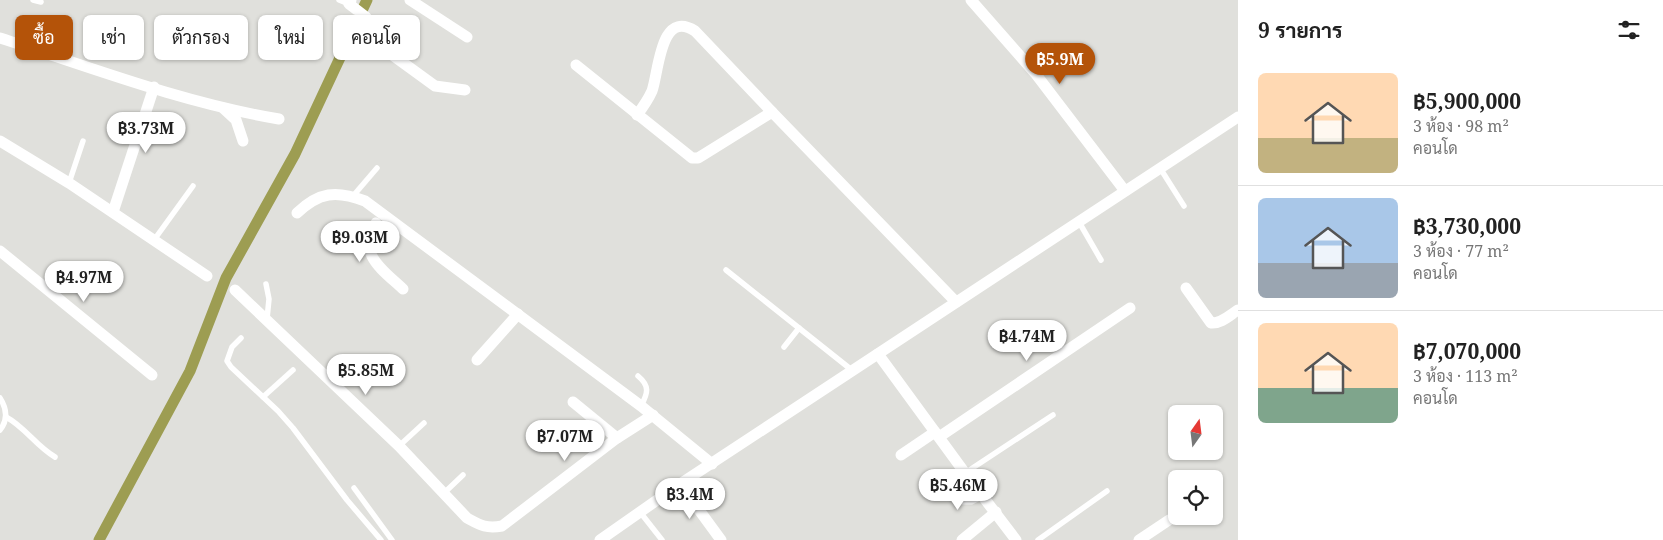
<!DOCTYPE html>
<html lang="th">
<meta charset="utf-8">
<style>
:root{--surface:#fff;--page:#f6f6f6;--text:#222;--muted:#767676;--line:#e0e0e0;--accent:#b45309}
body{margin:0;font-family:"Noto Serif",Sarabun,serif;background:var(--page);color:var(--text);height:100vh;display:flex;flex-direction:column;font-size:19px;white-space:nowrap}
*{box-sizing:border-box;margin:0}
p{font-size:16px;color:var(--muted)}
.icon{flex:none;width:28px;height:28px;fill:none;stroke:currentColor;stroke-width:2;stroke-linecap:round;stroke-linejoin:round}
.map{position:relative;flex:1;overflow:hidden}
.side{display:flex;flex-direction:column;background:var(--surface);width:425px}
.side>*{flex:none}
.hud{position:absolute;left:15px;top:15px;width:475px;height:45px;display:flex;gap:10px}
.needle{width:32px;rotate:14deg}
.tools{position:absolute;left:1168px;top:405px;display:grid;gap:10px}
.tools a{display:grid;place-items:center;width:55px;height:55px;border-radius:8px;background:var(--surface);box-shadow:0 1px 4px #0004;font-size:25px}
.price{position:absolute;translate:-50% -42px;padding:0 11px;border-radius:18px;background:#fff;color:#222;font-size:16px;line-height:32px;filter:drop-shadow(0 1px 2px #0008)}
.price::after{content:'';position:absolute;left:50%;top:30px;width:15px;height:11px;margin-left:-8px;background:inherit;clip-path:polygon(0 0,100% 0,50% 100%)}
.price.current{background:var(--accent);color:#fff}
ul{padding:0;list-style:none}
li{display:flex;align-items:center;gap:15px;height:125px;padding:0 20px}
li+li{border-top:1px solid var(--line)}
li span{display:grid;place-items:center;flex:none;width:140px;height:100px;border-radius:8px;color:#555}
li>.icon{margin-inline-start:auto}
span .icon{width:60px;height:60px;fill:#fffc;stroke-width:1}
li b{font-size:21px}
h2{display:flex;justify-content:space-between;align-items:center;height:60px;padding:0 20px;font-size:21px}
.chip{padding:0 18px;border-radius:8px;background:var(--surface);box-shadow:0 1px 4px #0004;font-size:18px;line-height:45px}
.chip.current{background:var(--accent);color:#fff}
main{display:flex;flex:1;min-height:0}
.map>svg:first-child{display:block}
.lines{fill:none;stroke-linecap:round;stroke-linejoin:round}
.canal{stroke:#9d9d52;stroke-width:11}
.lane{stroke:#fff;stroke-width:5.5}
.street{stroke:#fff;stroke-width:11}
</style>
<main>
<div class="map">
<svg width="1238" height="540" viewBox="0 0 1238 540">
<rect width="100%" height="100%" fill="#e0e0dc"/>
<g class="lines">
<path class="canal" d="M99,540L190,371L226,278L295,154L367,0"/>
<g class="lane">
<path d="M33,0L41,2"/>
<path d="M339,0L349,4"/>
<path d="M1160,168L1184,206"/>
<path d="M69,183L83,141"/>
<path d="M353,196L377,168"/>
<path d="M1079,222L1101,260"/>
<path d="M154,240L193,186"/>
<path d="M726,270L853,371"/>
<path d="M266,284L269,299L267,319"/>
<path d="M241,338L232,347L227,361L231,367L278,411L293,428L347,500L381,540"/>
<path d="M784,347L799,328"/>
<path d="M638,376C650,386 648,393 641,406"/>
<path d="M263,397L293,370"/>
<path d="M0,398C7,409 8,420 0,430"/>
<path d="M6,417C25,427 36,446 55,457"/>
<path d="M399,446L424,423"/>
<path d="M965,473L1053,415"/>
<path d="M354,488L392,540"/>
<path d="M443,494L463,475"/>
<path d="M640,512L662,540"/>
<path d="M1038,540L1107,491"/>
</g>
<g class="street">
<path d="M351,0L349,4L366,17L374,37L380,46L435,86L465,90"/>
<path d="M410,0L467,37"/>
<path d="M971,0L1035,73L1125,191"/>
<path d="M0,38C92,68 184,103 279,119"/>
<path d="M576,65L692,158H698L703,155L772,112L956,302"/>
<path d="M223,108L236,120L243,141"/>
<path d="M637,115C643,107 648,100 652,91C659,71 660,9 695,31L772,112"/>
<path d="M0,141L69,183L207,276"/>
<path d="M113,212L154,87"/>
<path d="M297,213C319,192 336,190 365,201L641,406L712,464"/>
<path d="M376,223C356,254 383,270 403,289"/>
<path d="M0,251L152,375"/>
<path d="M1186,288L1211,323C1221,324 1230,315 1238,310"/>
<path d="M235,290L399,446L467,518C480,525 486,529 502,526L617,438L653,415"/>
<path d="M878,354L965,473L1016,540"/>
<path d="M477,360L518,314"/>
<path d="M573,402L617,438"/>
<path d="M939,437L1130,308"/>
<path d="M901,455L935,432"/>
<path d="M946,480L963,499H971L981,494"/>
<path d="M680,484L721,540"/>
<path d="M600,540L680,484L1238,117"/>
<path d="M962,540L996,512"/>
<path d="M1139,540L1169,520"/>
</g>
</g>
</svg>
<div class="tools">
<a><svg class="needle" viewBox="-14 -14 28 28"><path d="M0-13l5 13h-10z" fill="#e53935"/><path d="M0 13l5-13h-10z" fill="#767676"/></svg></a>
<a><svg class="icon" aria-label="locate" viewBox="0 0 24 24"><circle cx="12" cy="12" r="6"/><path d="M12 2v4M12 18v4M2 12h4M18 12h4"/></svg></a>
</div>
<b class="price current" style="left:1060px;top:85px">฿5.9M</b>
<b class="price" style="left:146px;top:154px">฿3.73M</b>
<b class="price" style="left:360px;top:263px">฿9.03M</b>
<b class="price" style="left:84px;top:303px">฿4.97M</b>
<b class="price" style="left:1027px;top:362px">฿4.74M</b>
<b class="price" style="left:366px;top:396px">฿5.85M</b>
<b class="price" style="left:565px;top:462px">฿7.07M</b>
<b class="price" style="left:958px;top:511px">฿5.46M</b>
<b class="price" style="left:690px;top:520px">฿3.4M</b>
<div class="hud">
<a class="chip current">ซื้อ</a>
<a class="chip">เช่า</a>
<a class="chip">ตัวกรอง</a>
<a class="chip">ใหม่</a>
<a class="chip">คอนโด</a>
</div>
</div>
<section class="side">
<h2>9 รายการ<svg class="icon" aria-label="filters" viewBox="0 0 24 24"><path d="M4 7h16M4 17h16"/><circle cx="9" cy="7" r="2"/><circle cx="15" cy="17" r="2"/></svg></h2>
<ul>
<li><span style="background:linear-gradient(#ffd9b3 65%,#c2b280 0)"><svg class="icon" aria-label="home" viewBox="0 0 24 24"><path d="M3 11l9-7 9 7M6 9v11h12V9"/></svg></span><div><b>฿5,900,000</b><p>3 ห้อง · 98 m²</p><p>คอนโด</p></div></li>
<li><span style="background:linear-gradient(#a9c7e8 65%,#9aa5b1 0)"><svg class="icon" aria-label="home" viewBox="0 0 24 24"><path d="M3 11l9-7 9 7M6 9v11h12V9"/></svg></span><div><b>฿3,730,000</b><p>3 ห้อง · 77 m²</p><p>คอนโด</p></div></li>
<li><span style="background:linear-gradient(#ffd9b3 65%,#7fa58c 0)"><svg class="icon" aria-label="home" viewBox="0 0 24 24"><path d="M3 11l9-7 9 7M6 9v11h12V9"/></svg></span><div><b>฿7,070,000</b><p>3 ห้อง · 113 m²</p><p>คอนโด</p></div></li>
</ul>
</section>
</main>
